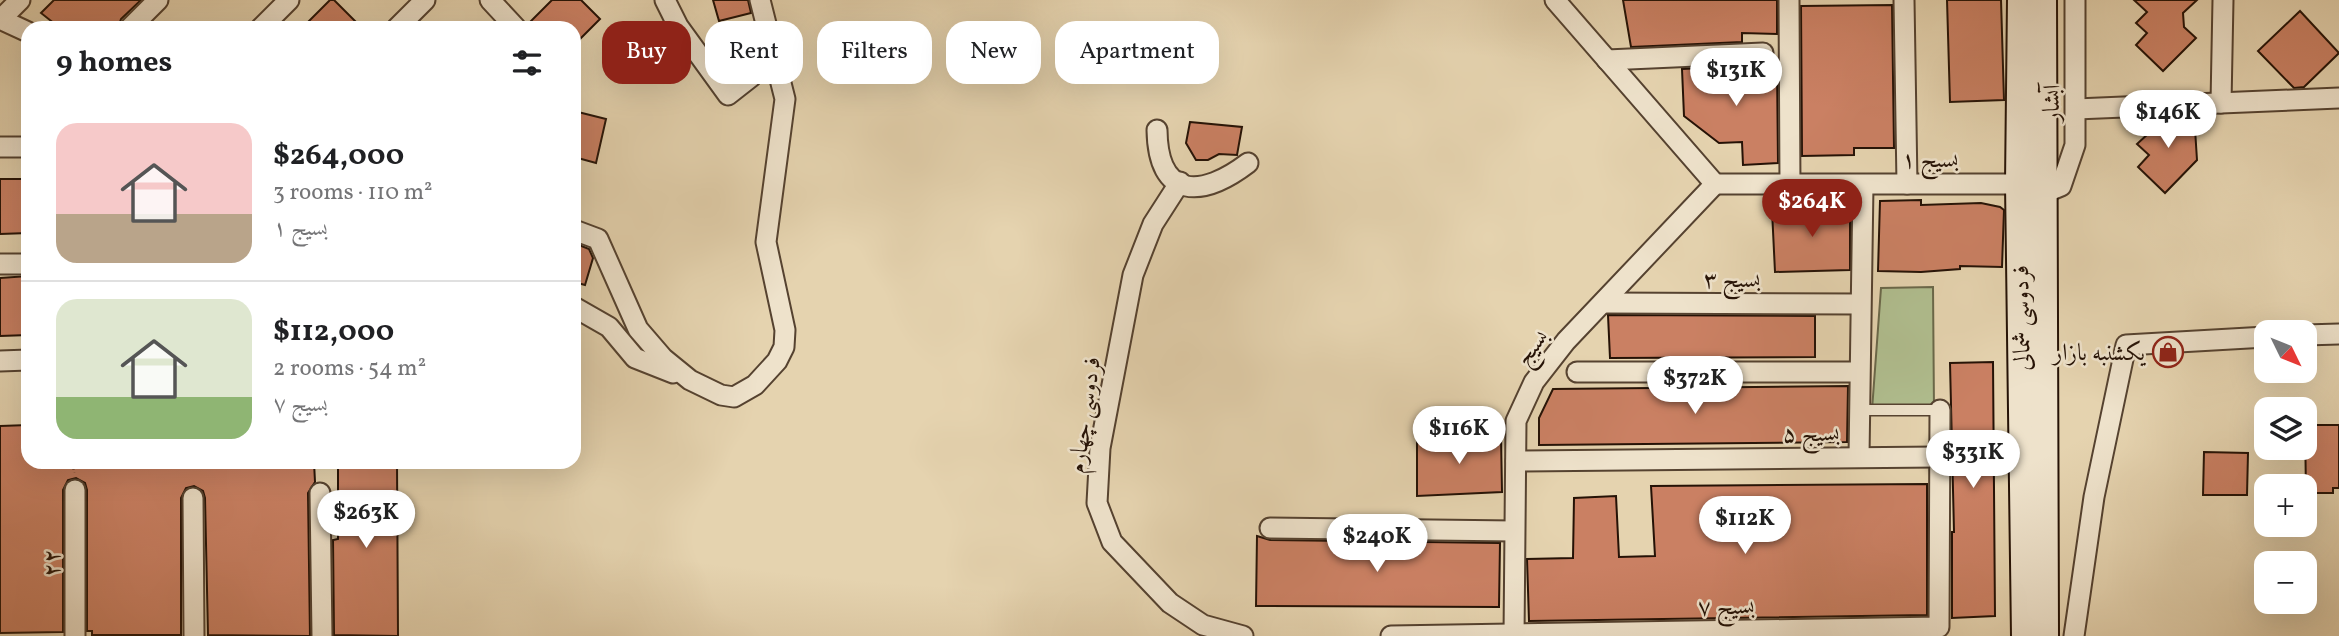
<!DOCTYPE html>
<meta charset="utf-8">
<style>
:root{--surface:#fff;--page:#f2f2f2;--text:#202124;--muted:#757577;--line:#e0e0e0;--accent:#8f2418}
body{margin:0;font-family:Vollkorn,Amiri,serif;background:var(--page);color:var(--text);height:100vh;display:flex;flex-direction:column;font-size:26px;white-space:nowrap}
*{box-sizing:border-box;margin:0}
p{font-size:23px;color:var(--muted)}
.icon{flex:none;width:38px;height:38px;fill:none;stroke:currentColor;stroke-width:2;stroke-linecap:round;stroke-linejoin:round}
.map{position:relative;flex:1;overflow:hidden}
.panel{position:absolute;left:21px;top:21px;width:560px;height:448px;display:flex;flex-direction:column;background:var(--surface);border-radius:21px;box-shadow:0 7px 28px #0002}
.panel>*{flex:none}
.hud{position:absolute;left:602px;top:21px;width:665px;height:63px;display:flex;gap:14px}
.needle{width:46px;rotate:133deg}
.buttons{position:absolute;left:2254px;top:320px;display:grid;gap:14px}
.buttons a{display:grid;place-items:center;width:63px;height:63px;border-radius:14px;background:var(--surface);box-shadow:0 7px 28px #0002;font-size:35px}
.price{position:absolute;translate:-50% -60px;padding:0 16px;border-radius:24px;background:#fff;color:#222;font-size:23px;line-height:46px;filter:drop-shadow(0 2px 4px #0008)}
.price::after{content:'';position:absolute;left:50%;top:42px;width:21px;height:16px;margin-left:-10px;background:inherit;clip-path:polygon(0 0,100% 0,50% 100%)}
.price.on{background:var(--accent);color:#fff}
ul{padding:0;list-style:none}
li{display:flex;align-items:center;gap:21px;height:175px;padding:0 35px}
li+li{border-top:2px solid var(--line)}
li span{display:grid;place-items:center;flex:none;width:196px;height:140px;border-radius:21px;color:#555}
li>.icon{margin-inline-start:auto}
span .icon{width:84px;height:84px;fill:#fffc;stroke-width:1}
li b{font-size:30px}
h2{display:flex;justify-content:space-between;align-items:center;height:84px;padding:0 35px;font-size:30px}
.tag{padding:0 24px;border-radius:21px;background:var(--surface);box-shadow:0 7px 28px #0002;font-size:24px;line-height:63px}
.tag.on{background:var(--accent);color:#fff}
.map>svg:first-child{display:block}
.green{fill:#b0be8f;stroke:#6a684a;stroke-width:2}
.building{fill:#ca8063;stroke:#251206;stroke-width:2}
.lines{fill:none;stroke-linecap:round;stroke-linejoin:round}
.service-casing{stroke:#554230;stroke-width:13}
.minor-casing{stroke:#554230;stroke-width:23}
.secondary-casing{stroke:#251206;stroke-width:30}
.path{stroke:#251206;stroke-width:2.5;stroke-dasharray:2 3.5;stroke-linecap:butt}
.service{stroke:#eee2cb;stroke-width:10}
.minor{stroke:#eee2cb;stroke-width:19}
.secondary{stroke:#eee2cb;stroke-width:26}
.labels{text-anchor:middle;stroke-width:5;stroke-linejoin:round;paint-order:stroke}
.street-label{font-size:24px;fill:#251206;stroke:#eee2cb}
.poi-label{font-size:24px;fill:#251206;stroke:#eee2cb;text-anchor:end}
</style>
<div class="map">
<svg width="2339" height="636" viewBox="0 0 2339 636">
<rect width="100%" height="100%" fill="#e5d3af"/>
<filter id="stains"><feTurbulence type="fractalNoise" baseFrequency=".00286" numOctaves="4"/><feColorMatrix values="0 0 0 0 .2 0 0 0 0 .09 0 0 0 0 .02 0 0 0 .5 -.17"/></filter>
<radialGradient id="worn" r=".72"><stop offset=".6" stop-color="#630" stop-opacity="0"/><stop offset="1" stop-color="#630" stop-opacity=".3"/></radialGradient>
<path class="green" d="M1933,287L1934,410H1872L1881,288Z"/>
<g class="building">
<path d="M54,0H141L121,19L118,28H60L41,13Z"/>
<path d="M330,0H334L362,28H302Z"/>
<path d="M552,0H581L600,19L574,45V28H537L531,21Z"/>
<path d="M713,0H748L751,13L719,21Z"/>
<path d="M1623,0H1777V34L1742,33V42L1631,47Z"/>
<path d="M1947,0H2001L2004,100L1950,102Z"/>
<path d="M2134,0H2197L2183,13L2184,27L2196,38L2163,71L2136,45L2147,33L2136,23L2147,12Z"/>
<path d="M1892,5L1894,148H1854V155L1802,156L1801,6Z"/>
<path d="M2300,11L2339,53L2304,87L2294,88L2258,51Z"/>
<path d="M1743,66V69L1777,68L1778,163L1743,165L1742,142L1719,143L1684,116L1682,69Z"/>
<path d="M574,111L606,119L596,163L574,157Z"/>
<path d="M2183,117L2195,129L2197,160L2165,193L2138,167L2149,155L2137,144L2149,133L2135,120Z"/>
<path d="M1190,122L1242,127L1237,155L1219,154L1208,160H1196L1186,143Z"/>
<path d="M0,179H28V233L0,234Z"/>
<path d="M1921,200V205L1981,203L2000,207L2004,210L2002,267L1960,266V269L1921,272L1878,271L1880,201Z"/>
<path d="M1850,206V270L1775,272L1772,210Z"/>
<path d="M574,243L589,249L593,258L585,285L574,282Z"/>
<path d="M28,276V335L0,336V278Z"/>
<path d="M1608,315L1815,316V357L1610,358Z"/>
<path d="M1993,362L1995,616L1952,618V532H1954L1950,363Z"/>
<path d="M1848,386L1847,442L1539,445V418L1553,389Z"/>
<path d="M28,425V462H314L315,482L308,493L310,636L208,635L205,498L203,491L194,486L186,488L181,498V635H92V631H87V490L85,483L76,478L68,480L63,490V632L0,633V426Z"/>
<path d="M2305,425H2339V488H2333V493H2306Z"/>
<path d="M1501,436L1502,492L1417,496V438Z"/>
<path d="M2204,452L2248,453L2247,495H2203Z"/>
<path d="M338,462H397L398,636L334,635L333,540L338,539Z"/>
<path d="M1927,484V615L1529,621L1527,559L1573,558L1574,498L1616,496L1619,557L1655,556L1651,486Z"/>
<path d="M1257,536L1270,540L1500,543L1499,607L1256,606Z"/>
</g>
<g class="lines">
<g class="service-casing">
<path id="service" d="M1860,410H1940"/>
</g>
<g class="minor-casing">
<g id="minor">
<path d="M490,0L516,28"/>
<path d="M665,0L678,26L728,95L751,77"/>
<path d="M1555,0L1715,184"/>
<path d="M1789,0L1790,185"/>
<path d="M1904,0L1907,184"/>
<path d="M0,19L28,32"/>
<path d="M1,19L20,0"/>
<path d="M130,28L158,0"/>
<path d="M261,28L289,0"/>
<path d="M397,28L425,0"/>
<path d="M1607,60L1763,53"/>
<path d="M2221,103L2223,0"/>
<path d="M2076,109L2339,98"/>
<path d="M1157,130C1158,200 1202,198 1248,163"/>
<path d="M0,147H28"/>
<path d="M1180,182L1153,224L1133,275L1100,448L1097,503L1112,542L1170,603L1203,625L1243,636"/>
<path d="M1715,184H2019"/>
<path d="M2044,193L2061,186L2075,145V0"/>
<path d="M574,230L598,239L638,329L663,358L690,380L721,395L734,397L755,385L777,361L784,347L785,330L766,242L785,99L760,0"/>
<path d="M0,264H28"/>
<path d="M1604,303L1860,304"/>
<path d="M574,307L609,327L635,358L673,373"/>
<path d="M2305,335L2339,334"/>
<path d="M0,361L28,360"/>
<path d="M1577,372H1858"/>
<path d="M1859,457L1863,185"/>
<path d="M1516,461L1938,457"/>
<path d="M75,490V636"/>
<path d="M320,493L322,636"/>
<path d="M193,498L194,636"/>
<path d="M1270,528L1514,531"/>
<path d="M1391,636L1939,627L1940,410"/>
<path d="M1514,636L1516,421L1534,382L1566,341L1715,184"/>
<path d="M2074,636L2094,497L2126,345L2266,337"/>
</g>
</g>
<g class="secondary-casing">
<g id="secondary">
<path d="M2021,0L2019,184L2025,636"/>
<path d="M2043,0L2045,636"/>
</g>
</g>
<path class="path" d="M73,462L74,473"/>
<use href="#service" class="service"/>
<use href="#minor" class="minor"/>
<use href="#secondary" class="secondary"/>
</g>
<defs>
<g id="shop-ring" transform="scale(1.575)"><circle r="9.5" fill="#eee2cb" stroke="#8f2418" stroke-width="1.5"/><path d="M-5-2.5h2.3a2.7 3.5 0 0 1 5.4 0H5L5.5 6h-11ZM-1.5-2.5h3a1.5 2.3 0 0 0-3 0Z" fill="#8f2418"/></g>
</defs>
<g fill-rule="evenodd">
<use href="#shop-ring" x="2168" y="352"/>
</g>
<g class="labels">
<g class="street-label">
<text transform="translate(2051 103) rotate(-89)" y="8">آبشار</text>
<text x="1930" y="167">بسیج ۱</text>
<text x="1732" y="287">بسیج ۳</text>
<text transform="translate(2021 318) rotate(-91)" y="8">فردوسی شمالی</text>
<text transform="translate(1531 347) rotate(-53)" y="8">بسیج</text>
<text transform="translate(1084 415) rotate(-82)" y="8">فردوسی چهارم</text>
<text transform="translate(1811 433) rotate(-1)" y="8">بسیج ۵</text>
<text transform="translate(51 563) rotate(-90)" y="8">۲۲</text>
<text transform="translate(1726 606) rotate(-1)" y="8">بسیج ۷</text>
</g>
<g class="poi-label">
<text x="2145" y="360">یکشنبه بازار</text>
</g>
</g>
<rect width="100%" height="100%" filter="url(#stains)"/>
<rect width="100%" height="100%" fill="url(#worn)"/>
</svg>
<div class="buttons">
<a><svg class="needle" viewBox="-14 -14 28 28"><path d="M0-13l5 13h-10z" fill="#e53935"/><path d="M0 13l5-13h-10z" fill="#757577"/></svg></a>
<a><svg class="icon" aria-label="layers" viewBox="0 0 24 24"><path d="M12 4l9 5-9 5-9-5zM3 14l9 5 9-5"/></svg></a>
<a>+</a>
<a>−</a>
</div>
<b class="price" style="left:1736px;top:108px">$131K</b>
<b class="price" style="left:2168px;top:150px">$146K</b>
<b class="price on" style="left:1812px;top:239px">$264K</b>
<b class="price" style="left:1695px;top:416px">$372K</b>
<b class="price" style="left:1459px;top:466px">$116K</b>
<b class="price" style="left:1973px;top:490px">$331K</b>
<b class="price" style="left:366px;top:550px">$263K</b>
<b class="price" style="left:1745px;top:556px">$112K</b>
<b class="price" style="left:1377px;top:574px">$240K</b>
<div class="hud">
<a class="tag on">Buy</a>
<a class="tag">Rent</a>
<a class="tag">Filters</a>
<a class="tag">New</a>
<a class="tag">Apartment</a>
</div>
<section class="panel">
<h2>9 homes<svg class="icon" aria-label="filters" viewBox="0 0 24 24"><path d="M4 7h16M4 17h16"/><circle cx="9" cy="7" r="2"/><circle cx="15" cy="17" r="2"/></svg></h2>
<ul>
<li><span style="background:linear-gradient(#f6c9c9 65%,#b9a48a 0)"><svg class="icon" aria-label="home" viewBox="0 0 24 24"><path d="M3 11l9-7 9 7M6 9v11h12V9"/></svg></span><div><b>$264,000</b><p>3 rooms · 110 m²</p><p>بسیج ۱</p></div></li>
<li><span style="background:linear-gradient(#dfe7d0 70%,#8fb573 0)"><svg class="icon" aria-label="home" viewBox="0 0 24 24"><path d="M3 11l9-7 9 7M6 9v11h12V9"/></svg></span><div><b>$112,000</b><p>2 rooms · 54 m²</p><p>بسیج ۷</p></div></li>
</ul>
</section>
</div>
